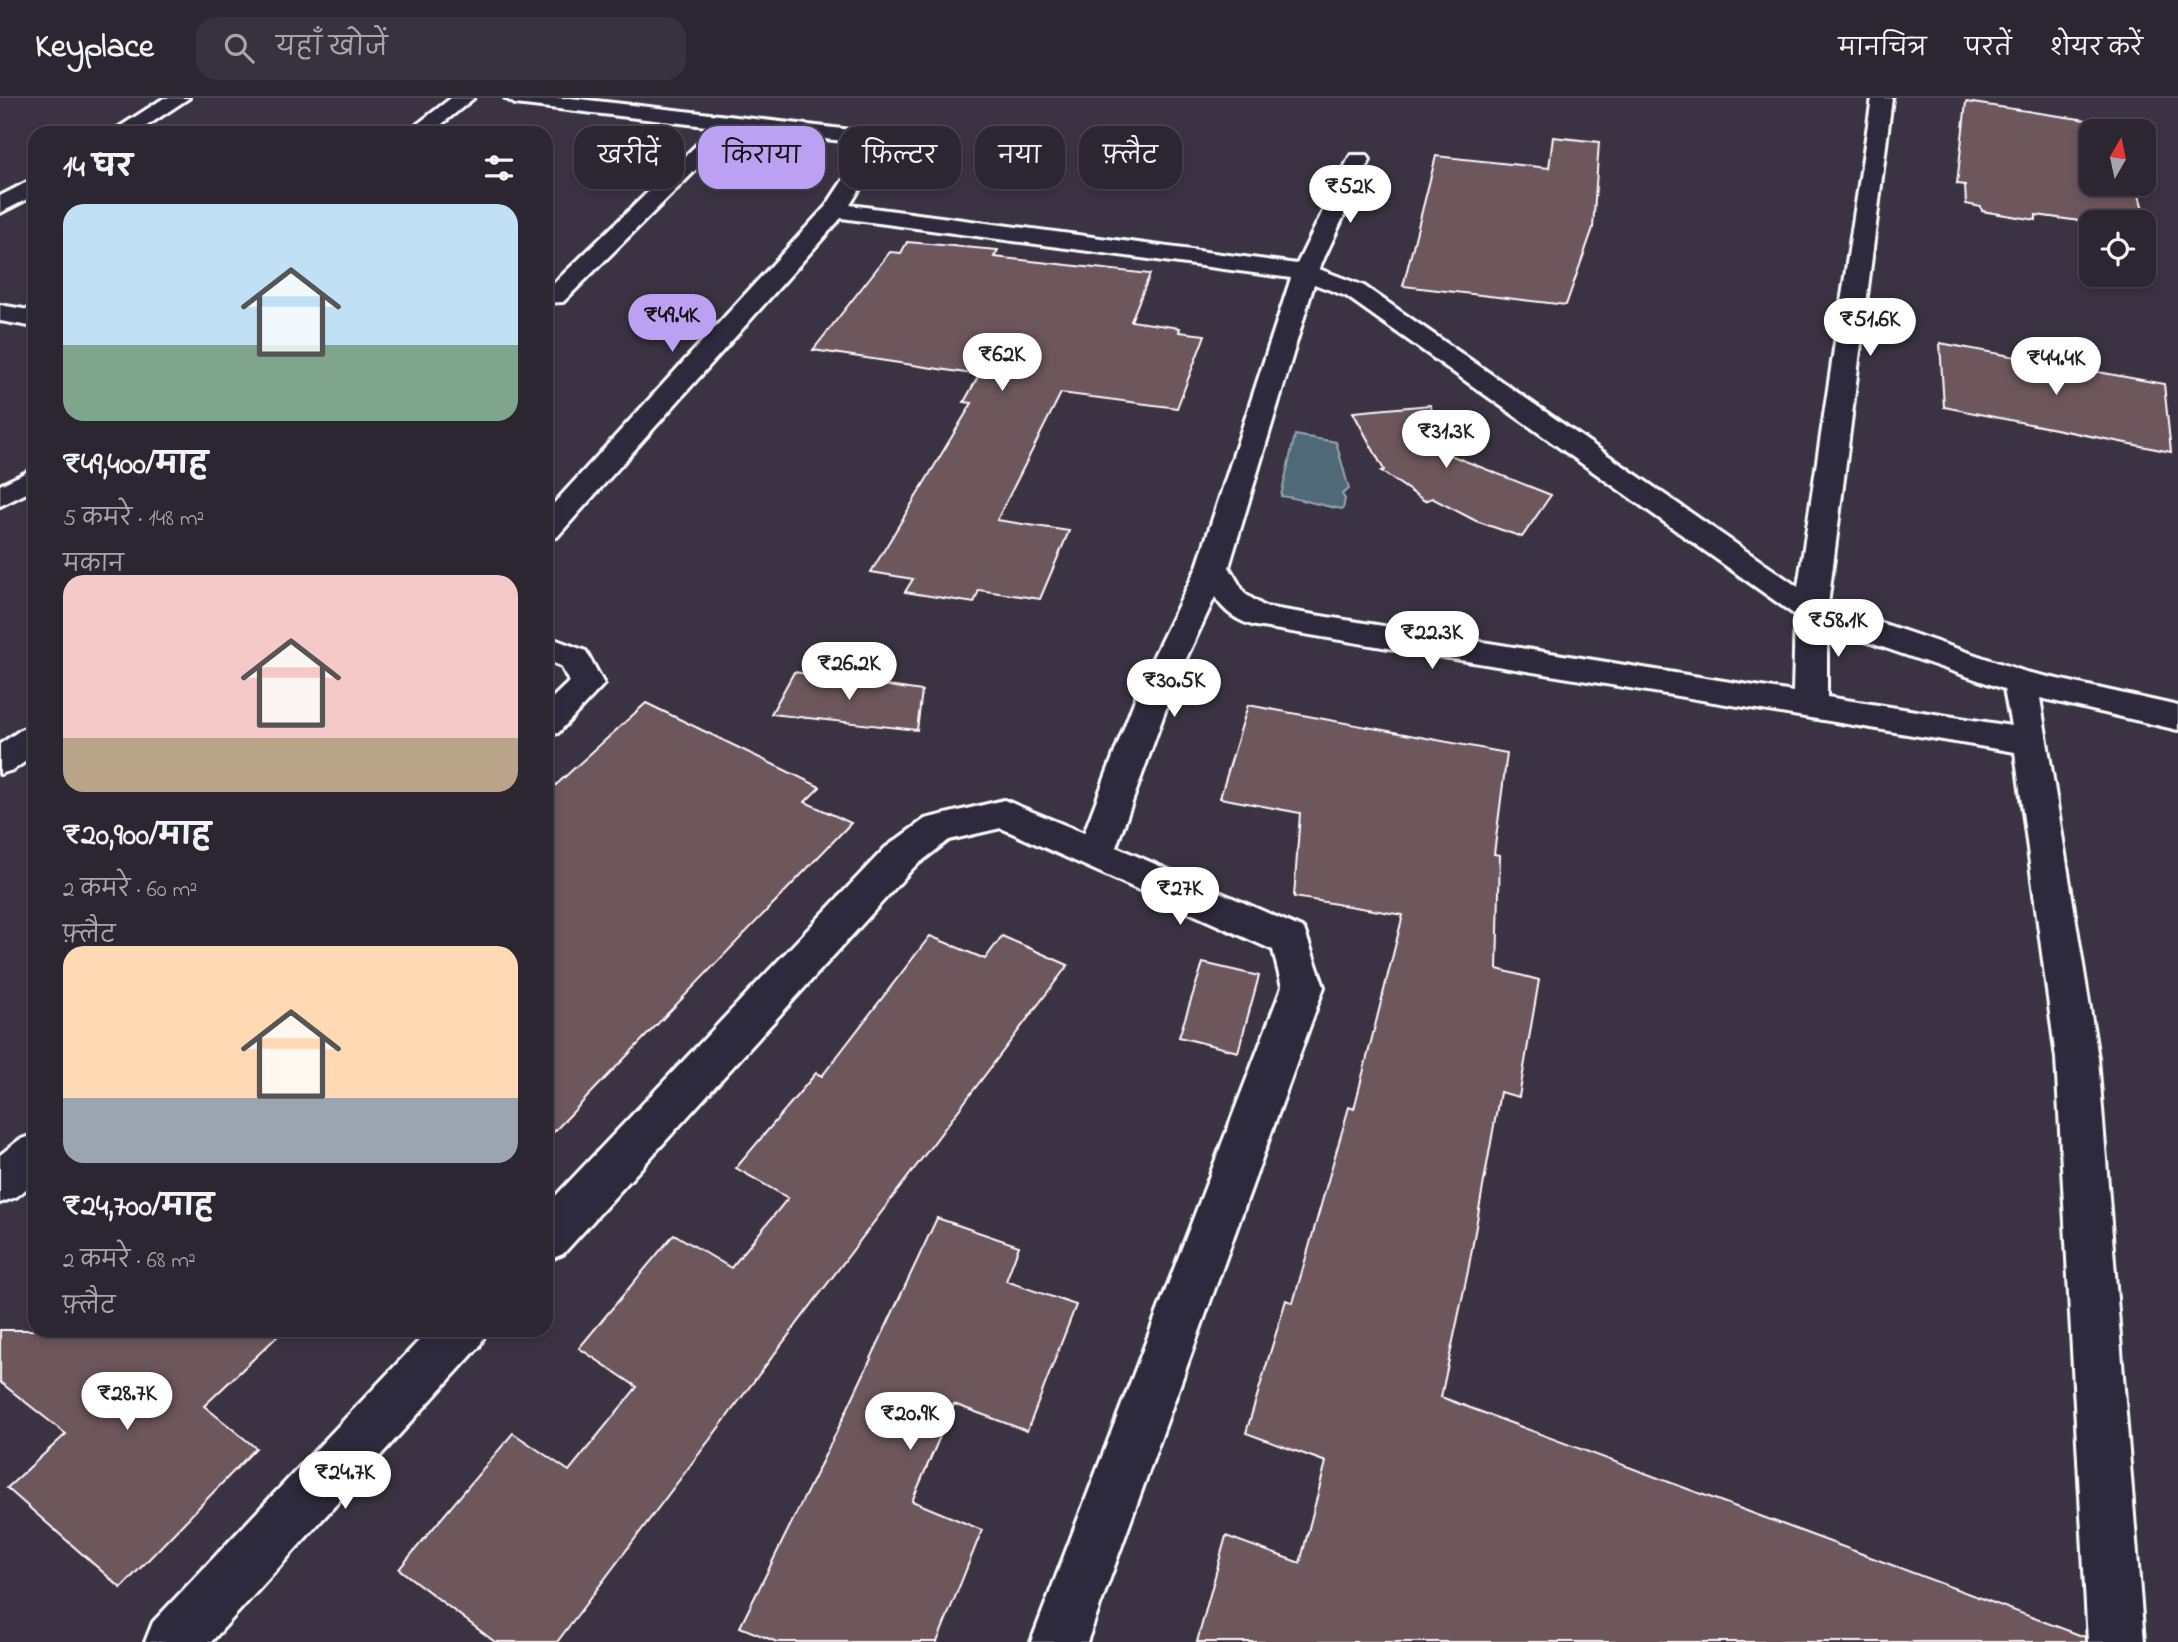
<!DOCTYPE html>
<html lang="hi">
<meta charset="utf-8">
<style>
:root{--surface:#2c2632;--page:#38323e;--text:#f1f3f6;--muted:#a6a5ac;--line:#48434d;--accent:#bca0f2}
body{margin:0;font-family:"Indie Flower","Playpen Sans Deva",sans-serif;background:var(--page);color:var(--text);height:100vh;display:flex;flex-direction:column;font-size:26px;white-space:nowrap}
*{box-sizing:border-box;margin:0}
p{font-size:23px;color:var(--muted)}
.icon{flex:none;width:38px;height:38px;fill:none;stroke:currentColor;stroke-width:2;stroke-linecap:round;stroke-linejoin:round}
.map{position:relative;flex:1;overflow:hidden}
.side{position:absolute;left:28px;top:28px;width:525px;height:1211px;display:flex;flex-direction:column;background:var(--surface);border-radius:21px;box-shadow:0 4px 10px #0003,0 0 0 2px var(--line)}
.side>*{flex:none}
.hud{position:absolute;left:574px;top:28px;width:665px;height:63px;display:flex;gap:14px}
.needle{width:46px;rotate:9deg}
.controls{position:absolute;left:2079px;top:21px;display:grid;gap:14px}
.controls a{display:grid;place-items:center;width:77px;height:77px;border-radius:14px;background:var(--surface);box-shadow:0 4px 10px #0003,0 0 0 2px var(--line);font-size:35px}
.price{position:absolute;translate:-50% -60px;padding:0 16px;border-radius:24px;background:#fff;color:#222;font-size:23px;line-height:46px;filter:drop-shadow(0 2px 4px #0008)}
.price::after{content:'';position:absolute;left:50%;top:42px;width:21px;height:16px;margin-left:-10px;background:inherit;clip-path:polygon(0 0,100% 0,50% 100%)}
.price.on{background:var(--accent);color:#111}
ul{padding:0;list-style:none}
li{display:grid;align-content:center;gap:14px;height:371px;padding:0 35px}
li span{display:grid;place-items:center;height:217px;border-radius:21px;color:#555}
li>.icon{margin-inline-start:auto}
span .icon{width:126px;height:126px;fill:#fffc;stroke-width:1}
li b{font-size:30px}
h2{display:flex;justify-content:space-between;align-items:center;height:84px;padding:0 35px;font-size:30px}
.chip{padding:0 24px;border-radius:21px;background:var(--surface);box-shadow:0 4px 10px #0003,0 0 0 2px var(--line);font-size:24px;line-height:63px}
.chip.on{background:var(--accent);color:#111}
header{display:flex;align-items:center;gap:42px;box-sizing:border-box;height:98px;padding:0 35px;background:var(--surface);border-bottom:2px solid var(--line)}
header strong{font-size:33px}
nav{display:flex;gap:38px;margin-inline-start:auto;font-size:24px}
.search{width:490px;height:63px;background:var(--page);display:flex;align-items:center;gap:18px;box-sizing:border-box;padding:0 24px;border-radius:21px;color:var(--muted);font-size:26px}
.map>svg:first-child{display:block}
.water{fill:#506979;stroke:#96a5af;stroke-width:2}
.building{fill:#6d565c;stroke:#fff;stroke-width:2}
.lines{fill:none;stroke-linecap:round;stroke-linejoin:round}
.minor-casing{stroke:#fff;stroke-width:6}
.minor{fill:#2f2a3d;fill-rule:evenodd}
</style>
<header>
<strong>Keyplace</strong>
<div class="search"><svg class="icon" aria-label="search" viewBox="0 0 24 24"><circle cx="10" cy="10" r="6"/><path d="M15 15l6 6"/></svg>यहाँ खोजें</div>
<nav><a>मानचित्र</a><a>परतें</a><a>शेयर करें</a></nav>
</header>
<div class="map">
<svg width="2178" height="1544" viewBox="0 0 2178 1544">
<rect width="100%" height="100%" fill="#3b3343"/>
<filter id="ink" filterUnits="userSpaceOnUse"><feTurbulence type="fractalNoise" baseFrequency=".0143" numOctaves="2"/><feDisplacementMap in="SourceGraphic" scale="14" xChannelSelector="R" yChannelSelector="G"/><feConvolveMatrix kernelMatrix="1 2 1 2 8 2 1 2 1" color-interpolation-filters="sRGB"/></filter>
<g filter="url(#ink)">
<path class="water" d="M1295,337L1336,344L1349,391L1342,396L1345,401L1343,411C1321,408 1303,401 1281,398Z"/>
<g class="building">
<path d="M1966,4L2120,27L2122,33H2091V86H2136L2144,115L2137,114L2140,124H2087L2036,117V122L1982,113L1981,109L1966,106L1965,87L1957,86Z"/>
<path d="M1553,39L1599,44L1593,130L1566,207L1403,188L1436,58L1549,70Z"/>
<path d="M907,144L998,152L994,159L1150,176L1131,223L1180,230L1179,234L1205,237L1177,310L1061,295L997,422L1069,433L1040,501L979,492L974,505L905,494L913,481L871,474L972,305L964,304L979,277L813,252L890,154L901,155Z"/>
<path d="M1940,245L2164,286L2171,354L1944,309Z"/>
<path d="M1430,307L1450,357L1551,397L1522,439L1476,423L1432,400L1425,403L1381,373L1384,372L1353,314Z"/>
<path d="M794,574L922,593L917,632L771,616Z"/>
<path d="M646,605L820,689L805,704L851,725L546,1042V696Z"/>
<path d="M1248,607L1507,655L1494,756L1500,757L1497,871L1539,882L1519,999L1500,994L1468,1173L1441,1299L2085,1539V1544H1197L1226,1438L1300,1465L1326,1364L1246,1335L1286,1202L1293,1205L1349,1009L1354,1011L1403,817L1294,799L1300,715L1220,700Z"/>
<path d="M930,838L985,861L1002,838L1068,867L557,1544H495L399,1471L513,1335L569,1373L637,1289L579,1250L674,1136L731,1170L788,1100L736,1070L816,975L822,978Z"/>
<path d="M1203,865L1259,878L1238,954L1179,939Z"/>
<path d="M937,1120L1019,1148L1006,1183L1076,1207L1027,1333L954,1306L912,1403L982,1432L937,1544H777L740,1529L837,1333Z"/>
<path d="M0,1232H284L204,1308L256,1350L121,1490L7,1390L66,1336L0,1284Z"/>
</g>
<g class="lines">
<g class="minor-casing">
<g id="minor">
<path d="M164,0H189L136,35H110Z"/>
<path d="M451,0H474L431,35H406Z"/>
<path d="M505,0H570L843,31L875,38L885,51L850,107L1297,166L1348,62L1351,57H1367L1370,62L1319,171L1364,188L1798,489L1872,0H1892L1828,507L2026,574L2178,608V632L2040,600L2098,960L2144,1544H2088L2056,960L2015,654L1256,528C1239,524 1224,514 1215,499L1177,580L1116,749L1304,831L1324,889L1087,1544H1031L1282,889L1273,852L1001,730L949,742L913,770L563,1156L546,1163V1108L885,750L925,721L1004,702L1084,735L1143,580L1197,469L1291,180L841,120L557,439L546,441V414L826,108L863,52L843,43L737,31L563,204L546,205V193L715,29L515,6ZM1314,186L1346,198L1795,517L1793,594L1265,509L1245,496L1229,469ZM1827,530L2004,591L2011,628L1827,599Z"/>
<path d="M35,80V97L0,115V98Z"/>
<path d="M0,207L35,213V229L0,223Z"/>
<path d="M35,370V391L0,408V387Z"/>
<path d="M546,538L586,553L604,586L558,635L546,638V606L569,584L561,568L546,562Z"/>
<path d="M35,628V657L13,672L0,676V646L22,631Z"/>
<path d="M35,1036V1084L16,1099L0,1105V1057L19,1042Z"/>
<path d="M429,1232H487L479,1249L211,1544H145L153,1524Z"/>
</g>
</g>
<use href="#minor" class="minor"/>
</g>
</g>
</svg>
<div class="controls">
<a><svg class="needle" viewBox="-14 -14 28 28"><path d="M0-13l5 13h-10z" fill="#e53935"/><path d="M0 13l5-13h-10z" fill="#a6a5ac"/></svg></a>
<a><svg class="icon" aria-label="locate" viewBox="0 0 24 24"><circle cx="12" cy="12" r="6"/><path d="M12 2v4M12 18v4M2 12h4M18 12h4"/></svg></a>
</div>
<b class="price" style="left:1350px;top:127px">₹52K</b>
<b class="price on" style="left:672px;top:256px">₹49.4K</b>
<b class="price" style="left:1870px;top:260px">₹51.6K</b>
<b class="price" style="left:1002px;top:295px">₹62K</b>
<b class="price" style="left:2056px;top:299px">₹44.4K</b>
<b class="price" style="left:1446px;top:372px">₹31.3K</b>
<b class="price" style="left:1838px;top:561px">₹58.1K</b>
<b class="price" style="left:1432px;top:573px">₹22.3K</b>
<b class="price" style="left:849px;top:604px">₹26.2K</b>
<b class="price" style="left:1174px;top:621px">₹30.5K</b>
<b class="price" style="left:1180px;top:829px">₹27K</b>
<b class="price" style="left:127px;top:1334px">₹28.7K</b>
<b class="price" style="left:910px;top:1354px">₹20.9K</b>
<b class="price" style="left:345px;top:1413px">₹24.7K</b>
<div class="hud">
<a class="chip">खरीदें</a>
<a class="chip on">किराया</a>
<a class="chip">फ़िल्टर</a>
<a class="chip">नया</a>
<a class="chip">फ़्लैट</a>
</div>
<section class="side">
<h2>14 घर<svg class="icon" aria-label="filters" viewBox="0 0 24 24"><path d="M4 7h16M4 17h16"/><circle cx="9" cy="7" r="2"/><circle cx="15" cy="17" r="2"/></svg></h2>
<ul>
<li><span style="background:linear-gradient(#bfe0f5 65%,#7fa58c 0)"><svg class="icon" aria-label="home" viewBox="0 0 24 24"><path d="M3 11l9-7 9 7M6 9v11h12V9"/></svg></span><div><b>₹49,400/माह</b><p>5 कमरे · 148 m²</p><p>मकान</p></div></li>
<li><span style="background:linear-gradient(#f6c9c9 75%,#b9a48a 0)"><svg class="icon" aria-label="home" viewBox="0 0 24 24"><path d="M3 11l9-7 9 7M6 9v11h12V9"/></svg></span><div><b>₹20,900/माह</b><p>2 कमरे · 60 m²</p><p>फ़्लैट</p></div></li>
<li><span style="background:linear-gradient(#ffd9b3 70%,#9aa5b1 0)"><svg class="icon" aria-label="home" viewBox="0 0 24 24"><path d="M3 11l9-7 9 7M6 9v11h12V9"/></svg></span><div><b>₹24,700/माह</b><p>2 कमरे · 68 m²</p><p>फ़्लैट</p></div></li>
</ul>
</section>
</div>
